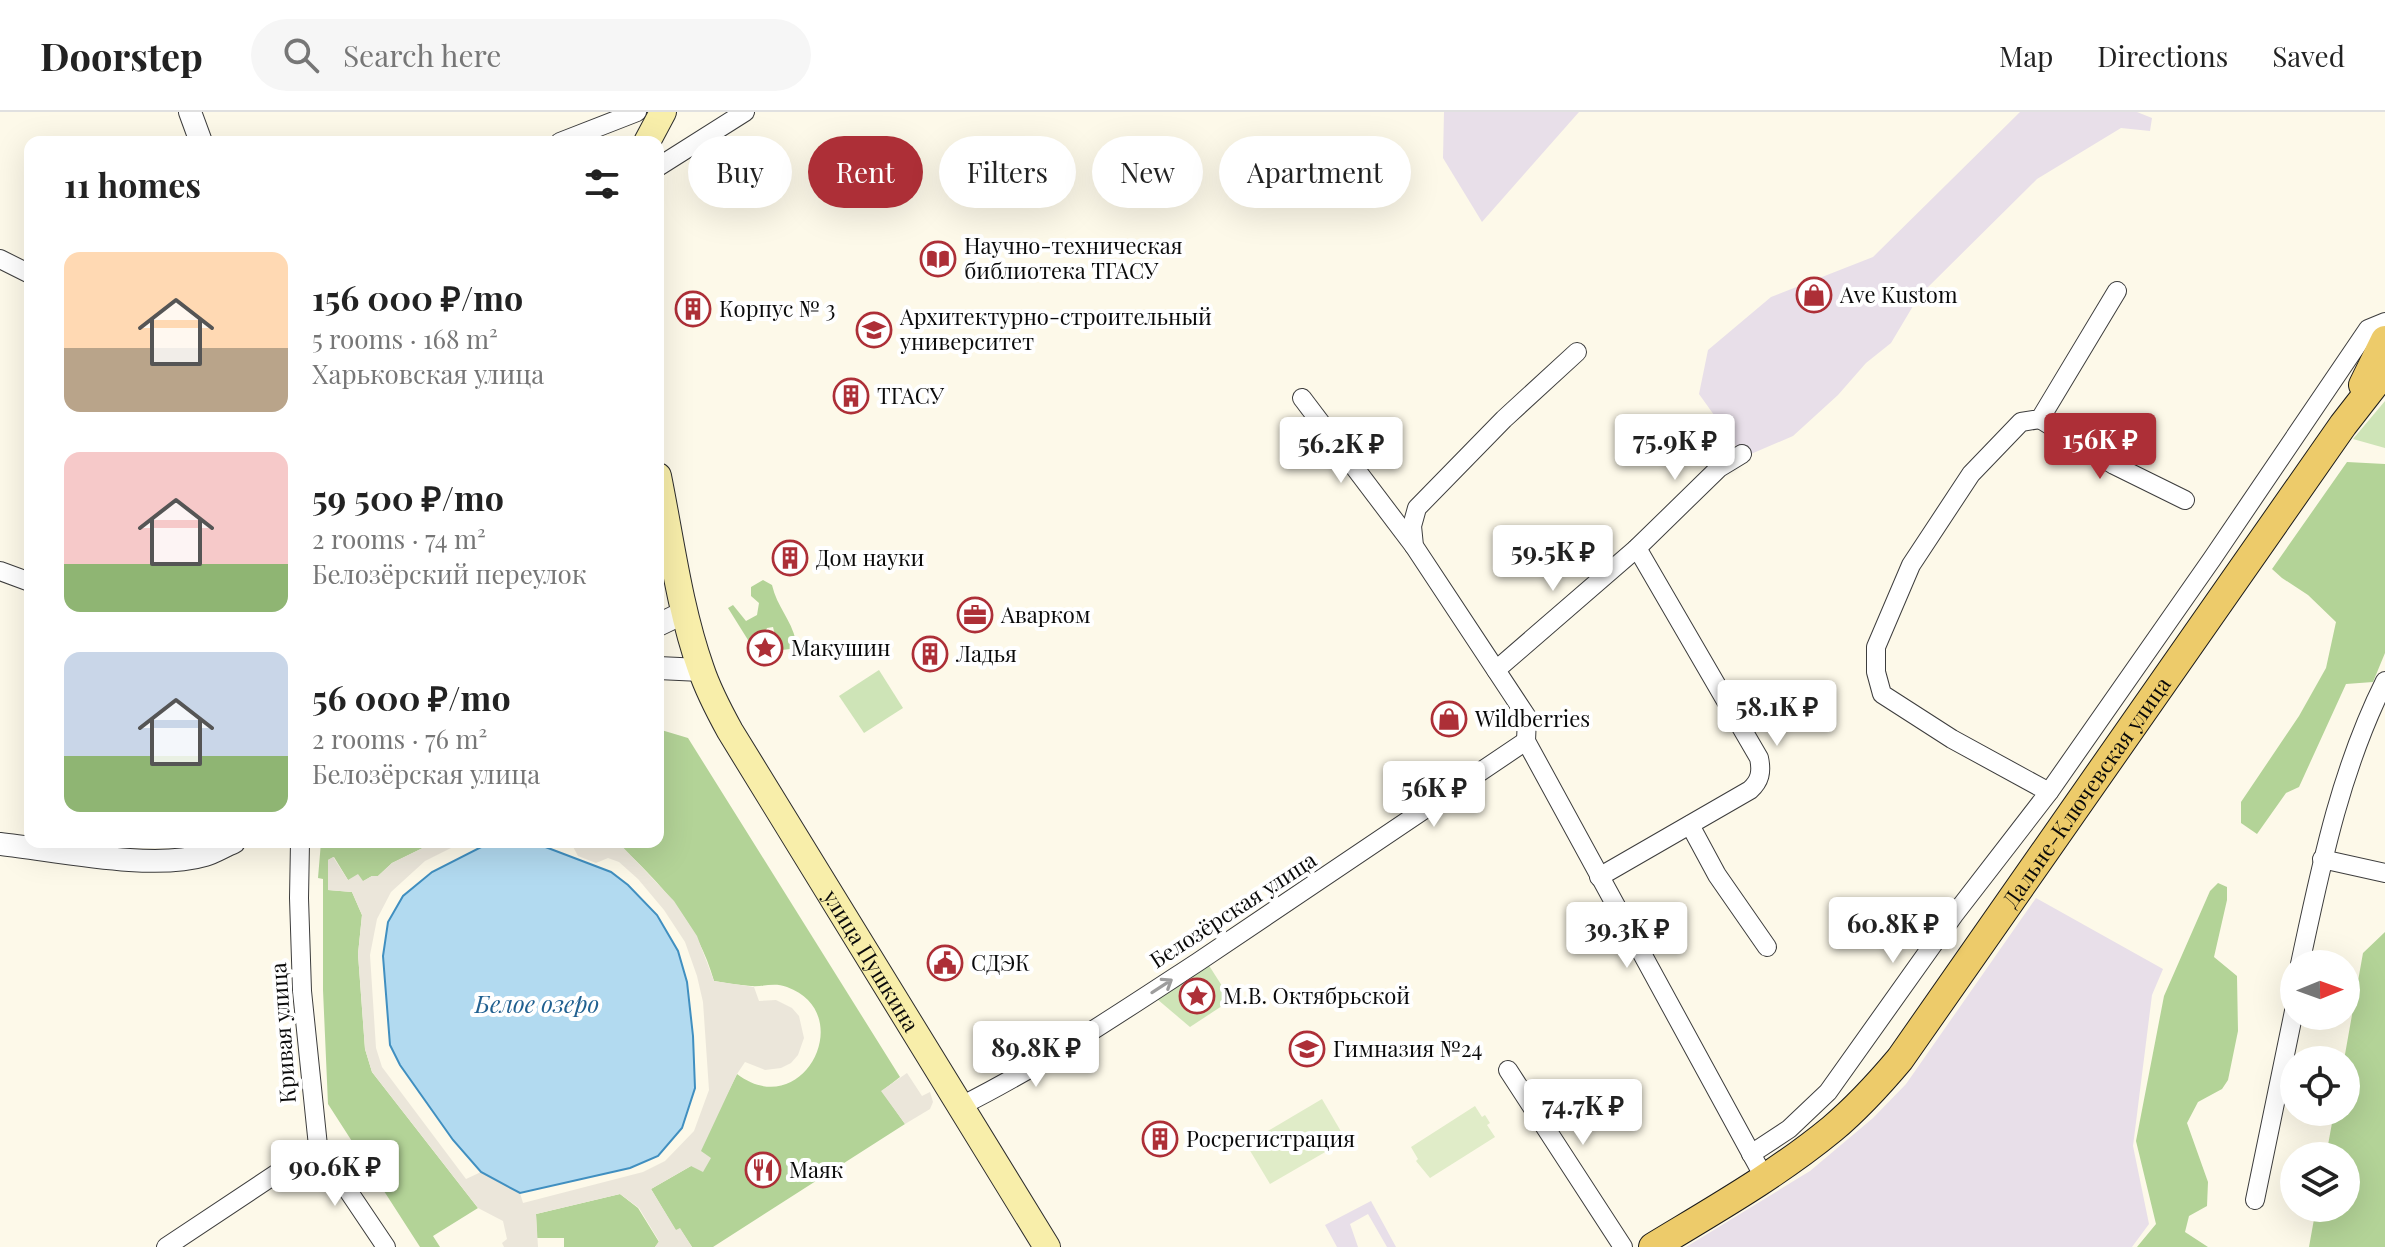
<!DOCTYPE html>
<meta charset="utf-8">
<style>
:root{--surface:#fff;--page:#f6f6f6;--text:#222;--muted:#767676;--line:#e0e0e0;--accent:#ad2f37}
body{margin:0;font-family:"Playfair Display",serif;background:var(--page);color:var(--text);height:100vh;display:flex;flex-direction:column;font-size:30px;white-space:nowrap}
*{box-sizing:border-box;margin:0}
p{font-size:26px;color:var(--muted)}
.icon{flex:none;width:44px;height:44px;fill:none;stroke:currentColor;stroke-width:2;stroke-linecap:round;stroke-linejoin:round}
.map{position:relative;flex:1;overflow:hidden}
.details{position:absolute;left:24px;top:24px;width:640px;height:712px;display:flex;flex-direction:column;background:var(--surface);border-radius:16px;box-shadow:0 8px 32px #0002}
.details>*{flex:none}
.banner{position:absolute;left:688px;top:24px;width:760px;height:72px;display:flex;gap:16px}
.needle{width:52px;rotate:89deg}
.controls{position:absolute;left:2280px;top:838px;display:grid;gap:16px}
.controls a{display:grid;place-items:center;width:80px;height:80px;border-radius:50%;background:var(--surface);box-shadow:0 8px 32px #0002;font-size:40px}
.price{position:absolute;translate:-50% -68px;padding:0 18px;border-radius:8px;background:#fff;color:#222;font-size:26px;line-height:52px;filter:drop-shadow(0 2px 4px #0008)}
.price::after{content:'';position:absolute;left:50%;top:48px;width:24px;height:18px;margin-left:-12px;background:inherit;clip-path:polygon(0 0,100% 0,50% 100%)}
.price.on{background:var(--accent);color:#fff}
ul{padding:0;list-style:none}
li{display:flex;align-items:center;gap:24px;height:200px;padding:0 40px}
li span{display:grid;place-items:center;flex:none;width:224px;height:160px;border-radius:16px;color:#555}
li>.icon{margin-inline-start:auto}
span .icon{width:96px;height:96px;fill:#fffc;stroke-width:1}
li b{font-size:34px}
h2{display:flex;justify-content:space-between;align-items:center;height:96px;padding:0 40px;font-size:34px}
.chip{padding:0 28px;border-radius:36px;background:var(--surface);box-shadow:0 8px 32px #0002;font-size:28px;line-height:72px}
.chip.on{background:var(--accent);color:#fff}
header{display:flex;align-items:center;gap:48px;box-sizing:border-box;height:112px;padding:0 40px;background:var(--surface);border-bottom:2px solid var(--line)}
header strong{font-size:38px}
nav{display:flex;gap:44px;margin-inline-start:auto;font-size:28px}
.search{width:560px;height:72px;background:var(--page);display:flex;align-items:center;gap:20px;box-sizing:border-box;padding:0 28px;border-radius:44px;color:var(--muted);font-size:30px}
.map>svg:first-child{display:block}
.industrial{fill:#e8dfe9}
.green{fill:#cee4b7}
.forest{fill:#b3d397}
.pitch{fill:#e0ecc8}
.plaza{fill:#ebe6da}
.water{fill:#b2daf0;stroke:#408fc0;stroke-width:2}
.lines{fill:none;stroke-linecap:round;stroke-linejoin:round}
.minor-casing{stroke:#3d3d3d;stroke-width:20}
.tertiary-casing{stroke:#3d3d3d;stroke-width:24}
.secondary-casing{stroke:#2c2c2c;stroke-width:28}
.primary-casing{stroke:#1b1b1b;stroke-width:30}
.minor{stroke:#fff;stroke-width:18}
.tertiary{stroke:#fff;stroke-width:22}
.secondary{stroke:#f8eeaa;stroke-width:26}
.primary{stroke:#edcb6a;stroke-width:28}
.oneway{stroke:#9d9d9d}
.labels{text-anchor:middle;stroke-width:8;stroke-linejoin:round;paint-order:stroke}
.poi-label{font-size:22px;fill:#0a0a0a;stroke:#fff;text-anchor:start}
.street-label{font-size:22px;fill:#0a0a0a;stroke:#fff}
.water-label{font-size:24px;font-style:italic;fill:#206090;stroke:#fff}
</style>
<header>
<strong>Doorstep</strong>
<div class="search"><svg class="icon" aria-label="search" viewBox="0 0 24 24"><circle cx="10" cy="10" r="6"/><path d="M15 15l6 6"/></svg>Search here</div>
<nav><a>Map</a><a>Directions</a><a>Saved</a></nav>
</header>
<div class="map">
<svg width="2385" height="1135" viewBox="0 0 2385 1135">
<rect width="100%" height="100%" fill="#fdf9e9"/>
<g class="industrial">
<path d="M1444,0H1579L1482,110L1443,46Z"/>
<path d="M2020,0H2137L2152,6L2150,19L2121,16L2037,67L1919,184L1891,231L1866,251L1838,283L1793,324L1744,345L1699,282L1708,238L1771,185L1873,145Z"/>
<path d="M2036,786L2163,857L2152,883L2133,1034L2149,1112L2132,1135H1686L1810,1059L1873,1006L1906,972Z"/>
<path d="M1371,1089L1396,1135H1387L1368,1102L1350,1112L1358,1135H1337L1325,1113Z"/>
</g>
<g class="green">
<path d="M2385,289V336L2353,327Z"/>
<path d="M879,558L903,596L864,621L839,584Z"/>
<path d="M1208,852L1231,888L1190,915L1157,887Z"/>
</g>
<g class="forest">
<path d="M2347,350L2385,352V541L2373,570L2346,572L2299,675L2286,681L2257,722L2241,711V690L2299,604L2326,556L2336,510L2308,483L2282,466L2272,457Z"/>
<path d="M763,468L772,473C777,495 791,507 796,529L790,537L782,538L763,553L760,547L777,532L773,515L767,516L761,531L753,536L728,496L733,493L746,509L757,503L759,491L751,484V475Z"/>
<path d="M658,617L688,626L900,965L882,979L905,1012L713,1135H692L680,1117L676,1119L651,1077L691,1054L737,962C803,1012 859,901 787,875C774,870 763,875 751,874C738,873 726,871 714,869C699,813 659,769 617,731L658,730Z"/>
<path d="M321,730H435L392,751L378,764H372L362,770L348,768L334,745L328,748V778L352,780L362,803L358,842L365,937L372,960L478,1096L433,1124L440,1135H420L328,992L323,878V767L318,766Z"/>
<path d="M2218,771L2227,775V788L2214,845L2237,864L2238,919L2228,968L2222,977L2198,990L2187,1011L2208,1070L2207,1094L2189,1104L2185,1120L2208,1135H2137L2156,1112L2136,1029L2164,884L2210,779Z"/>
<path d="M2385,820V1135H2309L2316,1096H2346V1044H2326L2334,1000H2346V948H2344L2363,841Z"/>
<path d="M620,1082L638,1096L659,1130L655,1135H564V1126H537L536,1102Z"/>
</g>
<g class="pitch">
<path d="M1322,987L1346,1028L1270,1072L1246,1032Z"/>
<path d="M1475,994L1482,1005L1485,1003L1490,1011L1487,1013L1495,1025L1430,1066L1416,1049L1418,1047L1411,1035Z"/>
</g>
<g class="plaza">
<path d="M435,730H463L425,749L391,780L377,807L370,843L376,936L382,955L466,1067L481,1060L520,1081L523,1091L643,1060L665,1049L694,1019L709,978L703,890L697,864L685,830L664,798L638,767L619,750L608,746L596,751L578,744L571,731L565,730H618L674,789L697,824L714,869L754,875L759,889L776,888L792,896L799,904L804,926L798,943L791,951L781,956L765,958L745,950L737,962L701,1039L711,1046L703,1060L691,1054L651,1077L676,1118L680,1116L692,1135H655L659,1129L639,1096L620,1082L536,1102L538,1135H504L502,1131L507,1127L503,1109L478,1096L372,960L365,937L358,842L362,803L352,780L328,778V748L333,745L348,768L358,762L363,769L372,764H378L392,751Z"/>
<path d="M907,961L922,984L930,980L933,990L930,997L905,1012L881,979Z"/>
</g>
<path class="water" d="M491,730L535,731L611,760L628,773L657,803L678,839L687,870L693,924L695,976L682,1016L658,1044L630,1056L520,1081L481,1060L453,1028L400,953L390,933L383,844L388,810L403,784L432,760Z"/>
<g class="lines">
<g class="minor-casing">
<g id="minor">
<path d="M560,30L637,0"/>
<path d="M658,55L745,0"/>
<path d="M0,147L30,162"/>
<path d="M1577,240L1504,307L1417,396L1412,414L1414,434L1527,605L1526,629L1765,1067"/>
<path d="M1302,286L1414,434"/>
<path d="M2040,307L2114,353L2185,388"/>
<path d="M0,459L30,470"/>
<path d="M1496,558L1637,436L1719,356L1742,342"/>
<path d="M2049,680L1952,627L1882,582L1876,560V535L1911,453L1971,362L2021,310L2040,307L2117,179"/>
<path d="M1690,713L1717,763L1767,835"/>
<path d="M300,730L299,786L302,879L318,1034L386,1135"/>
<path d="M2322,747L2385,761"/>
<path d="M1599,765L1750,678C1760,669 1762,660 1759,646L1637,436"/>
<path d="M2300,852C2321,754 2340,659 2385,569"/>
<path d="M1508,958L1623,1135"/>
<path d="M959,995C1043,953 1120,901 1198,850C1308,777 1417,703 1526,629"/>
<path d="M1751,1042L1789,1017L1828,980L1954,803L2049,680L2212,447L2368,217L2385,210"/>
<path d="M2255,1088L2294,899"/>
<path d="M166,1135L318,1034"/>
</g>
</g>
<g class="tertiary-casing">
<g id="tertiary">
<path d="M190,0L201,30"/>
<path d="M658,513L685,500"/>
<path d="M658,556L701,558"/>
<path d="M0,732C56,738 152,759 205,743C215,740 224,734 234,730"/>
</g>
</g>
<g class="secondary-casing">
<g id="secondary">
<path d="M647,30L663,0"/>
<path id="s1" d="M658,364C671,428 679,495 701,557C708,578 719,599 730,619L1047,1135"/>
</g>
</g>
<g class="primary-casing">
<g id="primary">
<path d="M2363,273L2385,228"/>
<path id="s2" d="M1653,1135C1714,1098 1776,1063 1832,1017C1857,996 1879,972 1900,947L2343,313L2385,259"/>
</g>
</g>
<use href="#minor" class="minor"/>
<use href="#tertiary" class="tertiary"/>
<use href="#secondary" class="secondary"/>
<use href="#primary" class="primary"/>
</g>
<defs><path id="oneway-shaft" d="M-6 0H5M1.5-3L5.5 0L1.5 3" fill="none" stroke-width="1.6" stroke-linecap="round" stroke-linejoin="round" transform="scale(2)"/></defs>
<use class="oneway" href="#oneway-shaft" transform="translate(1162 874) rotate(-33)"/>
<defs>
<g id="library-ring" transform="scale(1.8)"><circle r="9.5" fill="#fff" stroke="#ad2f37" stroke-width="1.5"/><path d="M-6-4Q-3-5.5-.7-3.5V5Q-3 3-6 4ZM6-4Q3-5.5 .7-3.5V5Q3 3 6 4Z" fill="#ad2f37"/></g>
<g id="shop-ring" transform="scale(1.8)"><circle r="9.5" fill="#fff" stroke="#ad2f37" stroke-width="1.5"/><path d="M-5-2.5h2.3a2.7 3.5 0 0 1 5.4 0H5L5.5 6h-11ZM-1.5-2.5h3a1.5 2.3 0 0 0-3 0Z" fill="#ad2f37"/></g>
<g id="building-ring" transform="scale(1.8)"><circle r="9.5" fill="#fff" stroke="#ad2f37" stroke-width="1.5"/><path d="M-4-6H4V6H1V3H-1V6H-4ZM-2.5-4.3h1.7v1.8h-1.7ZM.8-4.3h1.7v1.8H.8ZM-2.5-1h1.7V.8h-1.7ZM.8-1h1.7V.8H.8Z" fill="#ad2f37"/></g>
<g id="university-ring" transform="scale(1.8)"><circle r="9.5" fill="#fff" stroke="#ad2f37" stroke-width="1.5"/><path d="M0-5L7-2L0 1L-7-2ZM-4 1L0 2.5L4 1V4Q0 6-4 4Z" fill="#ad2f37"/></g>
<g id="office-ring" transform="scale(1.8)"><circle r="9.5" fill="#fff" stroke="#ad2f37" stroke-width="1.5"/><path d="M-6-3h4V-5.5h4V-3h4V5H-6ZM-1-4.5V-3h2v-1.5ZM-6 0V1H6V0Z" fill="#ad2f37"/></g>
<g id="sight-ring" transform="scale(1.8)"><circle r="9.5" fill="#fff" stroke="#ad2f37" stroke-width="1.5"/><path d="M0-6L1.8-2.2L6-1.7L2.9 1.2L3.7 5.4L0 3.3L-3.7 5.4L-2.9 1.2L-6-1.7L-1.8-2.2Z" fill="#ad2f37"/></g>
<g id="civic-ring" transform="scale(1.8)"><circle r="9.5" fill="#fff" stroke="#ad2f37" stroke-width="1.5"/><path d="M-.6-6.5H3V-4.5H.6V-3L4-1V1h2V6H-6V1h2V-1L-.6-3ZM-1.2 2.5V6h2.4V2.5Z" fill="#ad2f37"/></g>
<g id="school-ring" transform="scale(1.8)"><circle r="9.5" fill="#fff" stroke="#ad2f37" stroke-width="1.5"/><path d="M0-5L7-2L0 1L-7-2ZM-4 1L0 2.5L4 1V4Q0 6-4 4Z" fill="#ad2f37"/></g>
<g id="restaurant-ring" transform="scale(1.8)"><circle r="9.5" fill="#fff" stroke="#ad2f37" stroke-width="1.5"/><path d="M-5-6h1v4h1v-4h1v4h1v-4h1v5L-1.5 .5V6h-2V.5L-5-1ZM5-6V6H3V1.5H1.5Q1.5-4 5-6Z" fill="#ad2f37"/></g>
</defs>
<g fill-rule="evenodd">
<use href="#library-ring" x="938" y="147"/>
<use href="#shop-ring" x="1814" y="183"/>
<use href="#building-ring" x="693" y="197"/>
<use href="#university-ring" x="874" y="218"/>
<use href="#building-ring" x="851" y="284"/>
<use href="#building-ring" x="790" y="446"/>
<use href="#office-ring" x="975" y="503"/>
<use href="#sight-ring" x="765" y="536"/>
<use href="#building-ring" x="930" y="542"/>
<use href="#shop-ring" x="1449" y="607"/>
<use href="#civic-ring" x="945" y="851"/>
<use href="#sight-ring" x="1197" y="884"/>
<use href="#school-ring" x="1307" y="937"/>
<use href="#building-ring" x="1160" y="1027"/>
<use href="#restaurant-ring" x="763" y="1058"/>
</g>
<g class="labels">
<g class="poi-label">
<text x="964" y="142">Научно-техническая<tspan x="964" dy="25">библиотека ТГАСУ</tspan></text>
<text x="1840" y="191">Ave Kustom</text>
<text x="719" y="205">Корпус № 3</text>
<text x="900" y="213">Архитектурно-строительный<tspan x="900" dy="25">университет</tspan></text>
<text x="877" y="292">ТГАСУ</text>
<text x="816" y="454">Дом науки</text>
<text x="1001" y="511">Аварком</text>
<text x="791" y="544">Макушин</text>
<text x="956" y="550">Ладья</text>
<text x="1475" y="615">Wildberries</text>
<text x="971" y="859">СДЭК</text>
<text x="1223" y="892">М.В. Октябрьской</text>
<text x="1333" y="945">Гимназия №24</text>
<text x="1186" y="1035">Росрегистрация</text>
<text x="789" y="1066">Маяк</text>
</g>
<g class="street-label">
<text dy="8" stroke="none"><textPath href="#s2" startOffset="638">Дальне-Ключевская улица</textPath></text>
<text transform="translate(1233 798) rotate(-33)" y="8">Белозёрская улица</text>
<text dy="8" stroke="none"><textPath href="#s1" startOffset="536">улица Пушкина</textPath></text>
<text transform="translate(283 921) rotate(-94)" y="8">Кривая улица</text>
</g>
<g class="water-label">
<text x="537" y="901">Белое озеро</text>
</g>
</g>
</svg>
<div class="controls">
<a><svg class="needle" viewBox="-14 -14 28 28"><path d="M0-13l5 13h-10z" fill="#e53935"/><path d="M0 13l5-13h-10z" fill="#767676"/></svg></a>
<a><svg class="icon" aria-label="locate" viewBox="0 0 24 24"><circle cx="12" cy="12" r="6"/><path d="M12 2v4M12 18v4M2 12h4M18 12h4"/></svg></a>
<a><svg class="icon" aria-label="layers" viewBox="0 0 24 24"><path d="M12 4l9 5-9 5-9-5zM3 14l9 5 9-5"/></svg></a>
</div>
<b class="price on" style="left:2100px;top:369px">156K ₽</b>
<b class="price" style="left:1675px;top:370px">75.9K ₽</b>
<b class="price" style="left:1341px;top:373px">56.2K ₽</b>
<b class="price" style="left:1553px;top:481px">59.5K ₽</b>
<b class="price" style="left:1777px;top:636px">58.1K ₽</b>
<b class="price" style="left:1434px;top:717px">56K ₽</b>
<b class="price" style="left:1893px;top:853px">60.8K ₽</b>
<b class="price" style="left:1627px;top:858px">39.3K ₽</b>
<b class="price" style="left:1036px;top:977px">89.8K ₽</b>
<b class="price" style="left:1583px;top:1035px">74.7K ₽</b>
<b class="price" style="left:335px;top:1096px">90.6K ₽</b>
<div class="banner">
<a class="chip">Buy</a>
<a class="chip on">Rent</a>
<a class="chip">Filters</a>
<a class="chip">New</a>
<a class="chip">Apartment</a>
</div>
<section class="details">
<h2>11 homes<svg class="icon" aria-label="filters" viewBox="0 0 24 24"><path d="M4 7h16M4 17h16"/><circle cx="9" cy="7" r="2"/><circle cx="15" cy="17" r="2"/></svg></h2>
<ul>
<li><span style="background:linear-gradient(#ffd9b3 60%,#b9a48a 0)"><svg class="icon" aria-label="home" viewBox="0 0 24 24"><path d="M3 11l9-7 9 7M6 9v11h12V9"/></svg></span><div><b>156 000 ₽/mo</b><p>5 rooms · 168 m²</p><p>Харьковская улица</p></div></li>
<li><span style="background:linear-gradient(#f6c9c9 70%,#8fb573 0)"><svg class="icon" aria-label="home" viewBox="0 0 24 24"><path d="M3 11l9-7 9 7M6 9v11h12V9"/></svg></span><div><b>59 500 ₽/mo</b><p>2 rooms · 74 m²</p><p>Белозёрский переулок</p></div></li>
<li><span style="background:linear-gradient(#c9d6e8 65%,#8fb573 0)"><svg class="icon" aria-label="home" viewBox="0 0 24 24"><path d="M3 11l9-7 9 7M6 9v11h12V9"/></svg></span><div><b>56 000 ₽/mo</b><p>2 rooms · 76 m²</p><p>Белозёрская улица</p></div></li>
</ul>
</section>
</div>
